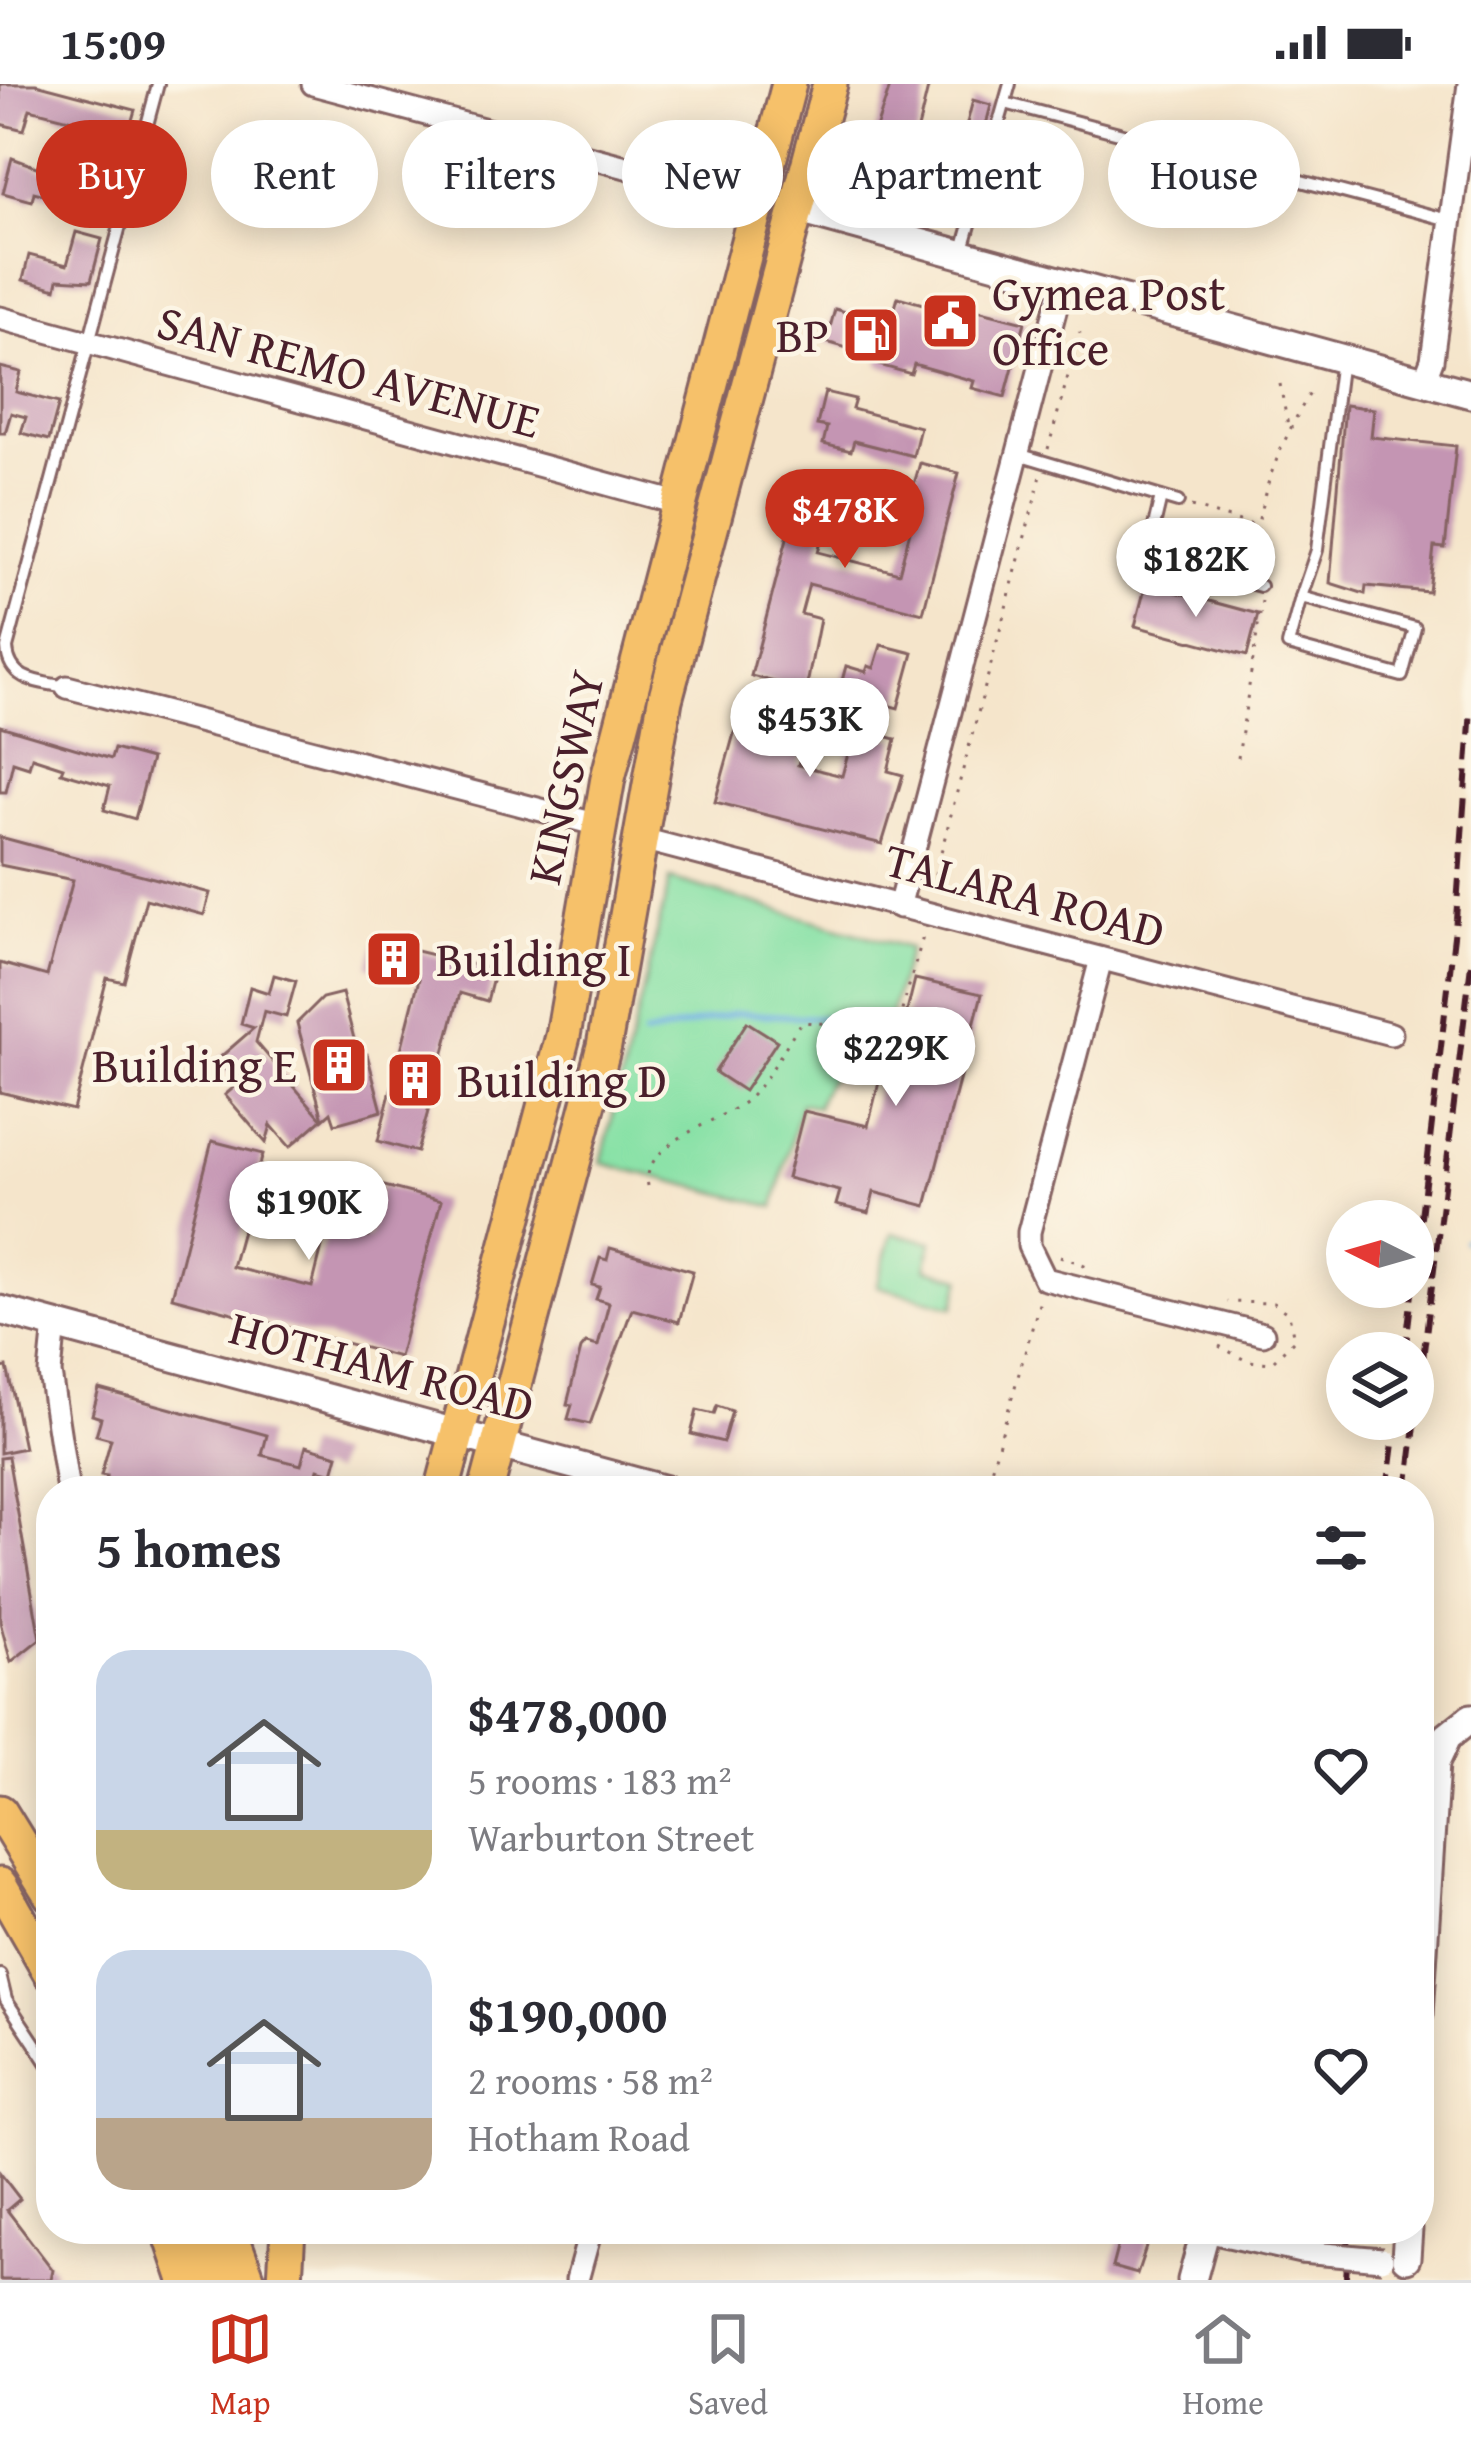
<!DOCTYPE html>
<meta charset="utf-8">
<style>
:root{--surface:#fff;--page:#f7f7f7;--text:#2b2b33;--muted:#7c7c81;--line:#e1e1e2;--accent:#c8321e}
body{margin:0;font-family:"Gentium Book Plus",serif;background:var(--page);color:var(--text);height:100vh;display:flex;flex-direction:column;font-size:45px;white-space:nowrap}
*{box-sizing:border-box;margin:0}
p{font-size:39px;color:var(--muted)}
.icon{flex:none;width:66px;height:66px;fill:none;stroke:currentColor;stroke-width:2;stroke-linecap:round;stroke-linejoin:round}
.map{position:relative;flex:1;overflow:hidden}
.drawer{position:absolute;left:36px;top:1392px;width:1398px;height:768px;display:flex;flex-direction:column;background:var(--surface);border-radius:48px;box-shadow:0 6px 30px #0003}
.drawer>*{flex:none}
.guide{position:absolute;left:36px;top:36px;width:1401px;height:108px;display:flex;gap:24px}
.needle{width:78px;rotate:275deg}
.buttons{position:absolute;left:1326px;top:1116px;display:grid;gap:24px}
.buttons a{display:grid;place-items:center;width:108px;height:108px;border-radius:50%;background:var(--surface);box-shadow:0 6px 30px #0003;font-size:60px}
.price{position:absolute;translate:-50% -102px;padding:0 27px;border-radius:42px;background:#fff;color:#222;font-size:39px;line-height:78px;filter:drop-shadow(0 3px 6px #0008)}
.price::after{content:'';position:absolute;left:50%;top:72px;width:36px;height:27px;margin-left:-18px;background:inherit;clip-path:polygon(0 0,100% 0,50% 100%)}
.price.current{background:var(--accent);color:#fff}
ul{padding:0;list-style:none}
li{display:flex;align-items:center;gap:36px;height:300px;padding:0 60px}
li span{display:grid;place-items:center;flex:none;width:336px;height:240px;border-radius:36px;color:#555}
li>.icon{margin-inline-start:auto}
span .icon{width:144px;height:144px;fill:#fffc;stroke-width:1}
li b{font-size:51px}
h2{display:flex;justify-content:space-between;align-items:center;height:144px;padding:0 60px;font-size:51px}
.pill{padding:0 42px;border-radius:54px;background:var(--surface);box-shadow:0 6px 30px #0003;font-size:42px;line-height:108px}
.pill.current{background:var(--accent);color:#fff}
.status{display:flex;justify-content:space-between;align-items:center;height:84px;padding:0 60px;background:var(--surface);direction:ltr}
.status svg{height:33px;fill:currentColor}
.tabs{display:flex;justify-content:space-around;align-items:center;height:168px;border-top:3px solid var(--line);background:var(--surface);font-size:33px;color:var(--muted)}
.tabs a{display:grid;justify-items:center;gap:6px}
.tabs .current{color:var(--accent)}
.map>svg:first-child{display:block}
.green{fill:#87e1a6;stroke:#688068;stroke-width:3}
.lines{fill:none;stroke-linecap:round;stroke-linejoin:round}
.stream{stroke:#69b0e0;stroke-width:6}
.building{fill:#c495b3}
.service-casing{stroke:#866463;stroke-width:16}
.minor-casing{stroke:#866463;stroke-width:27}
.tertiary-casing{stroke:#866463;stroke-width:33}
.primary-casing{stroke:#866463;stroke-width:39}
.trunk-casing{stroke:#866463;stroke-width:39}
.path{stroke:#866463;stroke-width:3;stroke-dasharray:3 9;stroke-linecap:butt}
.service{stroke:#fff;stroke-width:10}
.minor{stroke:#fff;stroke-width:21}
.tertiary{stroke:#fff;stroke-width:27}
.primary{stroke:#f6c16b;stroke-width:33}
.trunk{stroke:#f6c16b;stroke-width:33}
.rail{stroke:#4a1f2b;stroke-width:6;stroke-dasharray:18 9;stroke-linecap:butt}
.minor-bridge-casing{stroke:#866463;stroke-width:27;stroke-linecap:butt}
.minor-bridge{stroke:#fff;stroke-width:21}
.labels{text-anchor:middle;stroke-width:9;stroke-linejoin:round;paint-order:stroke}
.poi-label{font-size:48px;fill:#4a1f2b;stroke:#fcf5e5;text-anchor:start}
.street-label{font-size:48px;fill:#4a1f2b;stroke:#fcf5e5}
</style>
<div class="status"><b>15:09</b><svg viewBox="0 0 49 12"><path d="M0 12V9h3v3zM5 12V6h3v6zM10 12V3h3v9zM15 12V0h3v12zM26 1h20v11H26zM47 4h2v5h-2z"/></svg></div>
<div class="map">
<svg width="1471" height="2196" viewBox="0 0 1471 2196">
<rect width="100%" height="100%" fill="#fcf5e5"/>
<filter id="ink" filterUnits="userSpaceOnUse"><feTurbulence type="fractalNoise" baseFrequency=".00833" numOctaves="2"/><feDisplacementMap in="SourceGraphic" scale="24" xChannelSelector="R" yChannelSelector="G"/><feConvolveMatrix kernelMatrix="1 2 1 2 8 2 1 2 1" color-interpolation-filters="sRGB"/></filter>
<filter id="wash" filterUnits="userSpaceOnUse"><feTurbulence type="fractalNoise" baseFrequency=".004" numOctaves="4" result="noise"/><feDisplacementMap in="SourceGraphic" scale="48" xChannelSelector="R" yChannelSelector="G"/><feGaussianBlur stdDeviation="2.7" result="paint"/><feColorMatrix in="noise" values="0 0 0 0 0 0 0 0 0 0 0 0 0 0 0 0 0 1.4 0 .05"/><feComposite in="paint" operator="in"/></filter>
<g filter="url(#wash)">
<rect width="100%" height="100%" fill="#f5e5cb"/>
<g class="green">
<path d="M670,795L909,864L878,977C848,970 824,995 817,1023L801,1019L774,1123L601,1079Z"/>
<path d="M892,1149L932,1158L926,1184L962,1194L954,1223L877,1202Z"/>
</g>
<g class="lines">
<g class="stream">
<path d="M644,952L737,929L855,936L870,956L879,957"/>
<path d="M1466,1156H1471"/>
</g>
</g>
<g id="blocks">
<g class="building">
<path d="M0,0H36L135,26L128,50L30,25L24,46L0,40Z"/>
<path d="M891,0H929L916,53L927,56L924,65L958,74L973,16L991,21L968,111L943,104L928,119L867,103L860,92Z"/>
<path d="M12,74L91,103L88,122L34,108L32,117L3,109Z"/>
<path d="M76,148L102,155L91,197L58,195L56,205L23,196L29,171L67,181Z"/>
<path d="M898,213L930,222L934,215L1025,238L1005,313L972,304L974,297L914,280L911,290L879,281Z"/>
<path d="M835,225L857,231L847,264L826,258Z"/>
<path d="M0,283L21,288L16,308L59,319L49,356L21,349L26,333L11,329L5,349H0Z"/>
<path d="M825,308L855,315L852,325L920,343L913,372L854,357L851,367L823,360L827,343L817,341Z"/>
<path d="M1345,321L1374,325L1371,353L1456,362L1445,464L1434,463L1429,508L1366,502L1365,510L1330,499Z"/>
<path d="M920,379L959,389L923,529L809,500L801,530L820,535L806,606L751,592L802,397L856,412L848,444L826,438L818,468L899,489L919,413L911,411Z"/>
<path d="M1146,500L1258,530L1247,572L1135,542Z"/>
<path d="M881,561L913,569L898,624L839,608L846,582L866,588L868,582L874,584Z"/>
<path d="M740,628L808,645L798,681L842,692L855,644L896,655L888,687L903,691L882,760L715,718Z"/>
<path d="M0,642L111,675L114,665L151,675L135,735L104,726L110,702L61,688L63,683L32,673L29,683L13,678L6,708H0Z"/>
<path d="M0,753L210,809L204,831L146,815L124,898L107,894L73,1026L0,1008V879L47,892L73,796L0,781Z"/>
<path d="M375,857L495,886L487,917L460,909L417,1068L378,1057L419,895L368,882Z"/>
<path d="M274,891L296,897L286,933L264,927L256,958L322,1035L290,1063L271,1041L266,1059L225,1011L238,1000L217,976L254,944L241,940L250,903L269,909Z"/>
<path d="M915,895L982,910L926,1122L874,1108L869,1129L836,1121L840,1107L787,1094L804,1027L868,1042L891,950L901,952Z"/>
<path d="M342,909L358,970H367L382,1027L335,1040L331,1028L323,1035L297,939L322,914Z"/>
<path d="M747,938L777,957L744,1007L715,988Z"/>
<path d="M212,1057L263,1070L232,1183L312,1203L327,1143L368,1153L381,1101L441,1117L399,1273L172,1213Z"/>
<path d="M610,1164L693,1187L679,1238L632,1225L590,1340L568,1335L572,1321L567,1320L581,1265L586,1259L598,1262L609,1219L596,1215L600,1203L592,1201L600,1174L607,1176Z"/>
<path d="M7,1283L24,1364L0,1369V1284Z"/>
<path d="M99,1305L267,1351L262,1371L301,1381L306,1362L338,1371L333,1389L318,1385L312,1407L104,1404L107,1392L101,1391L111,1355L96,1351L101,1334L92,1331Z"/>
<path d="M717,1322L732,1327L723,1358L691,1350L697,1326L714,1330Z"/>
<path d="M8,1373L40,1555L11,1578L0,1538V1374Z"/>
<path d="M0,2089L20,2115L7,2126L53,2186L51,2196H0Z"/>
<path d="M1122,2145H1152L1137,2190L1112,2183Z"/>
</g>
</g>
</g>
<g filter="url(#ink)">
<use href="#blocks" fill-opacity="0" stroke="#866463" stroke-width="3"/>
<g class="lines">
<g class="service-casing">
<g id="service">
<path d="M1005,19L1449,136"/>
<path d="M962,169L1010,0"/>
<path d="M1018,370L1178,418"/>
<path d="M1161,413L1151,455L1162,471L1180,480L1260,502"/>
<path d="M1301,513L1415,544L1402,592L1288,561Z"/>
<path d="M1301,513L1317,466L1341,275"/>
<path d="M67,603C40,598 9,598 7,564L158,0"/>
<path d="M0,1891L6,1916L51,1984"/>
</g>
</g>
<g class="minor-casing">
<g id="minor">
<path d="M313,0L758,118"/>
<path d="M0,234L677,419"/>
<path d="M1424,297L1432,276L1469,0"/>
<path d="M67,603L599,741"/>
<path d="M638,754L1391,950"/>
<path d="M899,823L1062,200"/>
<path d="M1101,875L1029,1148V1162L1045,1195L1263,1250"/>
<path d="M55,1240L50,1289L68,1407"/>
<path d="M1206,2147L1301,2168"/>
<path d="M577,2196L591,2145"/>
</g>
</g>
<g class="tertiary-casing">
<g id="tertiary">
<path d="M796,125L1471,310"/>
<path d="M0,1226L670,1407"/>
<path d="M1419,1930L1435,1679L1447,1653L1471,1634"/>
<path d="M1406,2174L1408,2145"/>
<path d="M1192,2196L1206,2145"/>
</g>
</g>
<g class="primary-casing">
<g id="primary">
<path d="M442,1407L563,952L608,694L789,0"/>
<path d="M486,1407L604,962L665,616L830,0"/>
<path d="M285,2196L288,2145"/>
</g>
</g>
<g class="trunk-casing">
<g id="trunk">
<path d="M0,1728L51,1811"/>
<path d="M0,1801L51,1890"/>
<path d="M169,2145L186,2196"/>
<path d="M200,2145L218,2196"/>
<path d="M229,2145L248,2196"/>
</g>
</g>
<g class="path">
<path d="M1280,300L1288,342"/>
<path d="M1048,365L1080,248"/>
<path d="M1191,423L1257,442"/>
<path d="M1257,483C1250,425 1283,353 1313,304"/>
<path d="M1238,674L1262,517"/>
<path d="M932,802L1041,392"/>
<path d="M648,1102C640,1058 725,1036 748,1015C769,996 785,961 801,938L897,944L924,849"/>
<path d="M1060,1172L1090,1183"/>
<path d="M1219,1262L1247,1277L1271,1279L1294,1256L1289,1230L1273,1219L1227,1218"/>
<path d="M985,1407L1041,1213"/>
</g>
<use href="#service" class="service"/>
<use href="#minor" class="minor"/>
<use href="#tertiary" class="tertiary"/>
<use href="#primary" class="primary"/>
<use href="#trunk" class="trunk"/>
<g class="rail">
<path d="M1405,1269L1456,835L1471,625"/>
<path d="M1387,1407L1396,1335"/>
<path d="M1407,1407L1471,880"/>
<path d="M1346,2196L1349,2145"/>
</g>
<g class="minor-bridge-casing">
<path id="minor-bridge" d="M1301,2168L1382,2175"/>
</g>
<use href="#minor-bridge" class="minor-bridge"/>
</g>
</g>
<defs>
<g id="civic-square" transform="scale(3)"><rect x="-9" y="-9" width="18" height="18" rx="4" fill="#c8321e" stroke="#fcf5e5"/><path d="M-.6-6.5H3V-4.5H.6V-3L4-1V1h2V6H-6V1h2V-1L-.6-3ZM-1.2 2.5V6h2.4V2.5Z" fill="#fff"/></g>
<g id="fuel-square" transform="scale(3)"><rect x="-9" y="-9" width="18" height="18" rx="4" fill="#c8321e" stroke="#fcf5e5"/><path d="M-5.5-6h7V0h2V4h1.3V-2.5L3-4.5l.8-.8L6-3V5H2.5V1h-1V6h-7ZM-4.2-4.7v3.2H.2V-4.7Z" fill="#fff"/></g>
<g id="building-square" transform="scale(3)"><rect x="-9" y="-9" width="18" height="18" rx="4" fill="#c8321e" stroke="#fcf5e5"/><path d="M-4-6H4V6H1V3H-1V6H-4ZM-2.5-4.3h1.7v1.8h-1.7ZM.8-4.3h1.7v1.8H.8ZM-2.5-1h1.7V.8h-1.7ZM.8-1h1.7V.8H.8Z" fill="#fff"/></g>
</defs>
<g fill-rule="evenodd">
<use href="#civic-square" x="950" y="237"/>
<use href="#fuel-square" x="871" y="251"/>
<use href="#building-square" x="394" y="875"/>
<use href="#building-square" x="339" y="981"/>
<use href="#building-square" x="415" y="996"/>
</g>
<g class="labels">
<g class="poi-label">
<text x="992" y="226">Gymea Post<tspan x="992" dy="55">Office</tspan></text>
<text x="829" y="268" text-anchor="end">BP</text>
<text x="436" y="892">Building I</text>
<text x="297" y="998" text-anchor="end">Building E</text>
<text x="457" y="1013">Building D</text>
</g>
<g class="street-label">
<text transform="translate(349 287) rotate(15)" y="17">SAN REMO AVENUE</text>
<text transform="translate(565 693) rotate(-78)" y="17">KINGSWAY</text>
<text transform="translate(1025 811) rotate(15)" y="17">TALARA ROAD</text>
<text transform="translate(382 1282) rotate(15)" y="17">HOTHAM ROAD</text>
</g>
</g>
</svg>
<div class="buttons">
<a><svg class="needle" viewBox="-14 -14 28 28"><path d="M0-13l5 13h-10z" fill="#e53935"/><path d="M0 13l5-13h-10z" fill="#7c7c81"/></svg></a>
<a><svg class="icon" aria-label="layers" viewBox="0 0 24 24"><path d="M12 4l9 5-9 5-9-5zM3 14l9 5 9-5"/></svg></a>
</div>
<b class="price current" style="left:845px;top:487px">$478K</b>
<b class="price" style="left:1196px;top:536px">$182K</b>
<b class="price" style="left:810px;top:696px">$453K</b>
<b class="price" style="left:896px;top:1025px">$229K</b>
<b class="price" style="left:309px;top:1179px">$190K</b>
<div class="guide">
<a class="pill current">Buy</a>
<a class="pill">Rent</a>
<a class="pill">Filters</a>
<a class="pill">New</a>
<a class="pill">Apartment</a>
<a class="pill">House</a>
</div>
<section class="drawer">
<h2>5 homes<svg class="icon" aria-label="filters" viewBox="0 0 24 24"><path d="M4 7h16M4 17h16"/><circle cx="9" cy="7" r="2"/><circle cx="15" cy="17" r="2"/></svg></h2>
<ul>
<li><span style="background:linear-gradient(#c9d6e8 75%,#c2b280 0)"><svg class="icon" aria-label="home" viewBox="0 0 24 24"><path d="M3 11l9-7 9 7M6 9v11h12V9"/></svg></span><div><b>$478,000</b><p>5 rooms · 183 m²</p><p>Warburton Street</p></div><svg class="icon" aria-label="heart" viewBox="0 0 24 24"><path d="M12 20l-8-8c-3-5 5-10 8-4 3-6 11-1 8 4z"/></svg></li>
<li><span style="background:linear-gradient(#c9d6e8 70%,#b9a48a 0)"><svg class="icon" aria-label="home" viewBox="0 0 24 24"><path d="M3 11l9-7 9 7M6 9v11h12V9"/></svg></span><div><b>$190,000</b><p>2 rooms · 58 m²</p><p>Hotham Road</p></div><svg class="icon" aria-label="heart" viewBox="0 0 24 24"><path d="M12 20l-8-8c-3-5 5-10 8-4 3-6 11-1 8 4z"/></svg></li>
</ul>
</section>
</div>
<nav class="tabs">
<a class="current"><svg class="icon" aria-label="map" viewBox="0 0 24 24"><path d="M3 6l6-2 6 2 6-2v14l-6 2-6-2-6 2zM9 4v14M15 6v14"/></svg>Map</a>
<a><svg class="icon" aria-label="saved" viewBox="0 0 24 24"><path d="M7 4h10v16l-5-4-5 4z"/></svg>Saved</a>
<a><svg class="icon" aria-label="home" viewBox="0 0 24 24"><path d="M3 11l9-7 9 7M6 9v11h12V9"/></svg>Home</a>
</nav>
